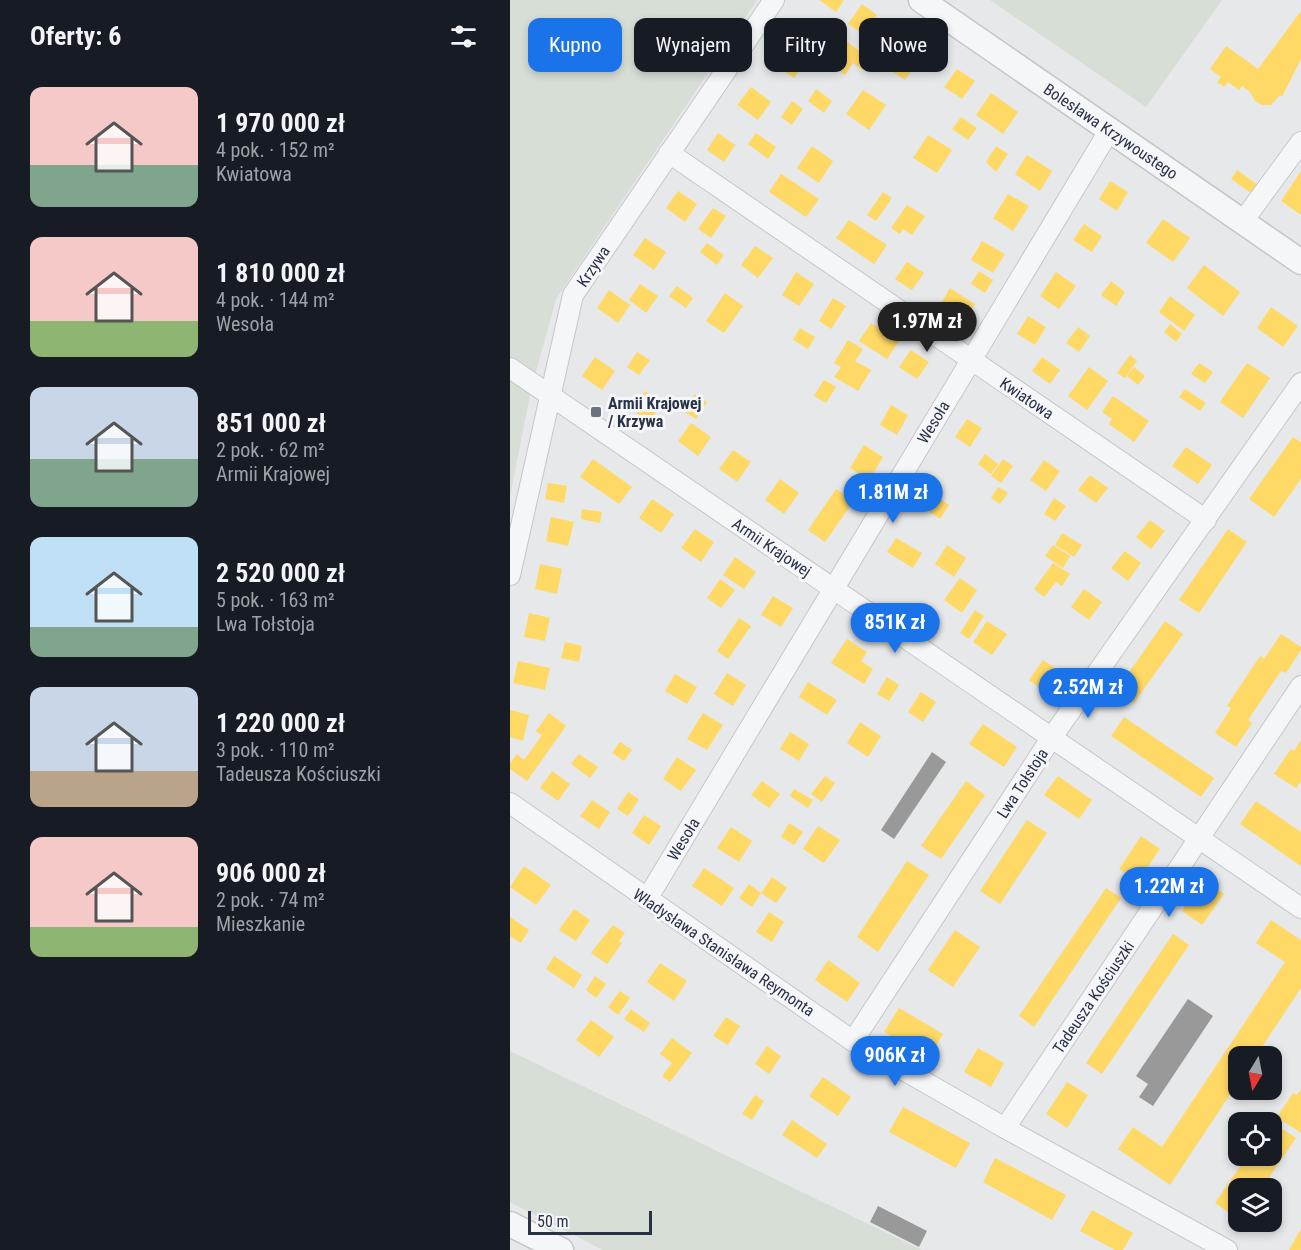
<!DOCTYPE html>
<html lang="pl">
<meta charset="utf-8">
<style>
:root{--surface:#171b24;--page:#242831;--text:#f1f3f6;--muted:#9ea1a6;--accent:#1a73e8}
body{margin:0;font-family:"Roboto Condensed",sans-serif;background:var(--page);color:var(--text);height:100vh;display:flex;flex-direction:column;font-size:22px;white-space:nowrap}
*{box-sizing:border-box;margin:0}
p{font-size:20px;color:var(--muted)}
.icon{flex:none;width:33px;height:33px;fill:none;stroke:currentColor;stroke-width:2;stroke-linecap:round;stroke-linejoin:round}
.map{position:relative;flex:1;overflow:hidden}
.sheet{display:flex;flex-direction:column;background:var(--surface);width:510px}
.sheet>*{flex:none}
.banner{position:absolute;left:18px;top:18px;width:570px;height:54px;display:flex;gap:12px}
.needle{width:39px;rotate:190deg}
.fabs{position:absolute;left:718px;top:1046px;display:grid;gap:12px}
.fabs a{display:grid;place-items:center;width:54px;height:54px;border-radius:12px;background:var(--surface);box-shadow:0 3px 9px #0003;font-size:30px}
.scale{position:absolute;left:18px;bottom:15px;width:124px;box-sizing:border-box;padding-left:6px;border:3px solid #2a3346;border-top:0;font-size:16px;line-height:21px;white-space:nowrap;color:#2a3346;-webkit-text-stroke:4px #f4f6f9;paint-order:stroke}
.price{position:absolute;translate:-50% -51px;padding:0 14px;border-radius:21px;background:var(--accent);color:#fff;font-size:20px;line-height:39px;filter:drop-shadow(0 2px 3px #0008)}
.price::after{content:'';position:absolute;left:50%;top:36px;width:18px;height:14px;margin-left:-9px;background:inherit;clip-path:polygon(0 0,100% 0,50% 100%)}
.price.current{background:#222;color:#fff}
ul{padding:0;list-style:none}
li{display:flex;align-items:center;gap:18px;height:150px;padding:0 30px}
li span{display:grid;place-items:center;flex:none;width:168px;height:120px;border-radius:12px;color:#555}
li>.icon{margin-inline-start:auto}
span .icon{width:72px;height:72px;fill:#fffc;stroke-width:1}
li b{font-size:26px}
h2{display:flex;justify-content:space-between;align-items:center;height:72px;padding:0 30px;font-size:26px}
.chip{padding:0 21px;border-radius:12px;background:var(--surface);box-shadow:0 3px 9px #0003;font-size:21px;line-height:54px}
.chip.current{background:var(--accent);color:#fff}
main{display:flex;flex:1;min-height:0}
.map>svg:first-child{display:block}
.green{fill:#d6ded5}
.homes{fill:#ffd966}
.industry{fill:#999}
.lines{fill:none;stroke-linecap:round;stroke-linejoin:round}
.minor-casing{stroke:#c4c6c8;stroke-width:22}
.tertiary-casing{stroke:#c4c6c8;stroke-width:27}
.minor{stroke:#f5f6f7;stroke-width:20}
.tertiary{stroke:#f5f6f7;stroke-width:24}
.poi-dot{fill:#6c727f;stroke:#f4f6f9;stroke-width:2}
.labels{text-anchor:middle;stroke-width:6;stroke-linejoin:round;paint-order:stroke}
.street-label{font-size:16px;fill:#2a3346;stroke:#f4f6f9}
.poi-label{font-size:16px;font-weight:bold;fill:#2a3346;stroke:#f4f6f9;text-anchor:start}
</style>
<main>
<section class="sheet">
<h2>Oferty: 6<svg class="icon" aria-label="filters" viewBox="0 0 24 24"><path d="M4 7h16M4 17h16"/><circle cx="9" cy="7" r="2"/><circle cx="15" cy="17" r="2"/></svg></h2>
<ul>
<li><span style="background:linear-gradient(#f6c9c9 65%,#7fa58c 0)"><svg class="icon" aria-label="home" viewBox="0 0 24 24"><path d="M3 11l9-7 9 7M6 9v11h12V9"/></svg></span><div><b>1 970 000 zł</b><p>4 pok. · 152 m²</p><p>Kwiatowa</p></div></li>
<li><span style="background:linear-gradient(#f6c9c9 70%,#8fb573 0)"><svg class="icon" aria-label="home" viewBox="0 0 24 24"><path d="M3 11l9-7 9 7M6 9v11h12V9"/></svg></span><div><b>1 810 000 zł</b><p>4 pok. · 144 m²</p><p>Wesoła</p></div></li>
<li><span style="background:linear-gradient(#c9d6e8 60%,#7fa58c 0)"><svg class="icon" aria-label="home" viewBox="0 0 24 24"><path d="M3 11l9-7 9 7M6 9v11h12V9"/></svg></span><div><b>851 000 zł</b><p>2 pok. · 62 m²</p><p>Armii Krajowej</p></div></li>
<li><span style="background:linear-gradient(#bfe0f5 75%,#7fa58c 0)"><svg class="icon" aria-label="home" viewBox="0 0 24 24"><path d="M3 11l9-7 9 7M6 9v11h12V9"/></svg></span><div><b>2 520 000 zł</b><p>5 pok. · 163 m²</p><p>Lwa Tołstoja</p></div></li>
<li><span style="background:linear-gradient(#c9d6e8 70%,#b9a48a 0)"><svg class="icon" aria-label="home" viewBox="0 0 24 24"><path d="M3 11l9-7 9 7M6 9v11h12V9"/></svg></span><div><b>1 220 000 zł</b><p>3 pok. · 110 m²</p><p>Tadeusza Kościuszki</p></div></li>
<li><span style="background:linear-gradient(#f6c9c9 75%,#8fb573 0)"><svg class="icon" aria-label="home" viewBox="0 0 24 24"><path d="M3 11l9-7 9 7M6 9v11h12V9"/></svg></span><div><b>906 000 zł</b><p>2 pok. · 74 m²</p><p>Mieszkanie</p></div></li>
</ul>
</section>
<div class="map">
<svg width="791" height="1250" viewBox="0 0 791 1250">
<rect width="100%" height="100%" fill="#e6e8ea"/>
<g class="green">
<path d="M0,0H247L46,299L21,390L0,496Z"/>
<path d="M480,0H712L636,107Z"/>
<path d="M0,1051L412,1250H93L0,1202Z"/>
</g>
<g class="homes">
<path d="M309,0H334L326,12Z"/>
<path d="M352,4L367,15L353,34L338,24Z"/>
<path d="M791,11V59L772,97L770,95L761,105H752L745,101L740,92L732,86L729,90L718,82L714,87L707,82L711,77L700,69L716,46L748,69Z"/>
<path d="M388,34L414,52L395,80L368,62Z"/>
<path d="M273,39L299,56L284,78L258,60Z"/>
<path d="M336,41L351,52L354,48L365,55L354,71L343,63L335,75L320,64Z"/>
<path d="M447,69L465,81L452,99L434,87Z"/>
<path d="M241,87L261,102L248,120L227,105Z"/>
<path d="M306,89L322,101L314,113L298,101Z"/>
<path d="M353,90L376,105L359,130L336,114Z"/>
<path d="M481,93L508,112L493,134L466,115Z"/>
<path d="M282,101L293,109L282,125L271,117Z"/>
<path d="M451,117L467,128L458,140L442,129Z"/>
<path d="M208,133L225,145L214,162L197,150Z"/>
<path d="M246,133L266,147L258,159L238,144Z"/>
<path d="M418,135L442,150L427,173L403,158Z"/>
<path d="M302,146L323,161L309,183L287,168Z"/>
<path d="M486,146L498,154L486,172L476,162Z"/>
<path d="M517,155L542,171L530,191L505,174Z"/>
<path d="M727,170L748,185L741,193L721,179Z"/>
<path d="M791,171V215L771,201Z"/>
<path d="M271,174L309,199L296,217L259,192Z"/>
<path d="M600,181L618,192L607,211L589,199Z"/>
<path d="M168,191L187,204L175,222L156,208Z"/>
<path d="M373,192L382,198L366,221L357,215Z"/>
<path d="M498,194L519,206L503,231L483,218Z"/>
<path d="M397,205L415,216L402,235L393,229L390,234L381,228Z"/>
<path d="M203,208L216,216L201,238L188,229Z"/>
<path d="M653,219L680,238L663,262L636,243Z"/>
<path d="M339,220L377,245L364,264L326,238Z"/>
<path d="M574,224L592,236L582,252L563,240Z"/>
<path d="M135,238L156,252L144,270L123,255Z"/>
<path d="M472,241L495,254L483,273L461,260Z"/>
<path d="M197,243L214,255L207,265L190,252Z"/>
<path d="M245,246L263,258L248,278L231,265Z"/>
<path d="M397,262L414,273L402,290L385,279Z"/>
<path d="M694,265L730,292L713,316L677,288Z"/>
<path d="M469,271L483,280L475,293L461,284Z"/>
<path d="M286,272L304,284L289,306L272,295Z"/>
<path d="M546,272L566,286L549,309L530,296Z"/>
<path d="M601,281L615,292L606,306L591,295Z"/>
<path d="M130,284L148,296L136,313L119,300Z"/>
<path d="M167,286L183,298L176,308L159,296Z"/>
<path d="M440,288L465,304L453,323L429,307Z"/>
<path d="M99,290L120,305L108,323L87,308Z"/>
<path d="M215,293L233,306L214,333L196,321Z"/>
<path d="M660,296L685,315L674,331L649,312Z"/>
<path d="M323,298L336,306L321,329L309,321Z"/>
<path d="M761,307L788,326L773,347L747,328Z"/>
<path d="M518,316L536,327L525,345L507,334Z"/>
<path d="M361,323L389,341L377,359L349,341Z"/>
<path d="M660,324L672,334L666,342L654,332Z"/>
<path d="M568,327L580,336L569,352L556,343Z"/>
<path d="M290,328L305,337L298,349L283,340Z"/>
<path d="M338,340L353,349L345,361L361,370L348,391L324,377L331,367L324,363Z"/>
<path d="M401,350L419,362L407,379L389,367Z"/>
<path d="M127,352L140,360L129,375L117,367Z"/>
<path d="M620,355L627,361L615,378L607,373Z"/>
<path d="M85,357L105,371L92,390L72,376Z"/>
<path d="M532,357L550,370L540,384L522,371Z"/>
<path d="M689,363L703,372L695,383L681,374Z"/>
<path d="M737,363L760,378L733,418L710,402Z"/>
<path d="M579,367L598,381L577,410L558,396Z"/>
<path d="M624,367L635,376L628,385L617,376Z"/>
<path d="M314,380L326,387L316,403L304,396Z"/>
<path d="M675,389L696,403L690,411L669,397Z"/>
<path d="M135,391L152,403L139,422L122,410Z"/>
<path d="M185,394L197,402L186,419L173,411Z"/>
<path d="M603,396L639,421L624,442L599,424L602,419L592,412Z"/>
<path d="M381,405L398,415L387,435L370,425Z"/>
<path d="M457,419L472,428L460,447L445,437Z"/>
<path d="M181,423L201,437L188,456L168,441Z"/>
<path d="M783,437L791,442V479L764,517L739,499Z"/>
<path d="M354,445L373,457L359,480L340,468Z"/>
<path d="M676,447L702,465L688,484L662,466Z"/>
<path d="M223,450L241,462L227,482L209,469Z"/>
<path d="M475,454L488,464L481,474L468,464Z"/>
<path d="M83,459L122,487L109,504L70,477Z"/>
<path d="M493,459L503,466L491,483L481,476Z"/>
<path d="M534,460L550,471L536,491L520,480Z"/>
<path d="M580,475L598,488L586,503L568,490Z"/>
<path d="M270,479L289,493L274,514L255,500Z"/>
<path d="M38,483L57,486L54,503L35,499Z"/>
<path d="M488,487L498,493L490,504L481,498Z"/>
<path d="M326,489L344,501L315,542L298,530Z"/>
<path d="M415,489L439,505L430,519L406,503Z"/>
<path d="M544,498L556,506L545,521L534,514Z"/>
<path d="M142,499L164,514L151,533L129,518Z"/>
<path d="M72,509L92,512L90,523L71,519Z"/>
<path d="M41,517L64,522L58,546L36,541Z"/>
<path d="M640,520L655,531L641,549L626,537Z"/>
<path d="M185,529L204,542L191,562L171,548Z"/>
<path d="M718,529L737,542L689,613L669,600Z"/>
<path d="M552,533L572,545L564,557L545,545Z"/>
<path d="M386,538L412,553L403,568L377,552Z"/>
<path d="M437,545L456,558L444,577L425,564Z"/>
<path d="M543,545L560,556L553,568L535,556Z"/>
<path d="M615,551L631,563L618,581L601,568Z"/>
<path d="M225,557L246,572L234,589L213,575Z"/>
<path d="M543,563L560,574L552,586L546,582L534,597L524,589Z"/>
<path d="M30,564L52,569L47,594L25,589Z"/>
<path d="M450,578L467,590L452,613L434,600Z"/>
<path d="M210,579L225,590L211,608L197,598Z"/>
<path d="M574,589L592,602L579,620L561,607Z"/>
<path d="M263,596L283,608L271,627L251,615Z"/>
<path d="M465,610L474,616L459,639L450,633Z"/>
<path d="M19,613L40,618L35,641L14,637Z"/>
<path d="M229,618L241,626L218,659L207,651Z"/>
<path d="M477,621L497,634L482,655L463,642Z"/>
<path d="M655,621L673,634L624,703L606,691Z"/>
<path d="M771,634L791,647V650L776,673L771,671L738,720L742,723L726,747L705,733L721,708L717,706L742,668L750,656L754,659Z"/>
<path d="M337,639L357,652L351,661L363,669L354,684L321,663Z"/>
<path d="M55,642L72,646L69,662L51,658Z"/>
<path d="M533,660L555,675L541,696L519,680Z"/>
<path d="M8,661L40,668L35,690L3,683Z"/>
<path d="M217,673L236,685L223,706L204,694Z"/>
<path d="M165,674L187,687L177,704L155,691Z"/>
<path d="M377,677L389,685L379,701L367,694Z"/>
<path d="M298,682L327,700L317,715L289,697Z"/>
<path d="M411,692L426,702L413,722L398,712Z"/>
<path d="M0,710L19,715L13,741L0,737Z"/>
<path d="M39,713L56,726L17,781L0,769V763L7,754L14,760L32,735L26,731Z"/>
<path d="M193,713L213,725L197,750L177,739Z"/>
<path d="M614,717L704,778L691,797L601,736Z"/>
<path d="M350,722L371,736L358,757L337,743Z"/>
<path d="M473,724L507,747L494,767L459,744Z"/>
<path d="M280,732L299,744L289,761L270,749Z"/>
<path d="M791,740V781L786,788L764,774L781,749L784,751Z"/>
<path d="M110,742L122,750L114,761L102,753Z"/>
<path d="M69,754L88,767L80,778L61,764Z"/>
<path d="M167,757L186,770L171,791L153,779Z"/>
<path d="M42,771L60,784L48,801L30,788Z"/>
<path d="M315,776L325,783L312,802L301,794Z"/>
<path d="M548,776L582,800L569,819L534,795Z"/>
<path d="M252,781L270,794L259,808L241,795Z"/>
<path d="M456,781L475,795L431,859L411,846Z"/>
<path d="M284,789L303,800L298,808L280,796Z"/>
<path d="M118,792L129,799L118,816L107,809Z"/>
<path d="M82,800L100,812L89,829L70,816Z"/>
<path d="M746,801L791,832V866L730,824Z"/>
<path d="M134,815L151,826L139,845L122,833Z"/>
<path d="M517,820L537,833L490,904L470,891Z"/>
<path d="M279,823L293,832L284,845L271,837Z"/>
<path d="M308,826L330,840L314,863L293,849Z"/>
<path d="M221,827L242,841L229,862L207,848Z"/>
<path d="M631,836L650,849L628,881L609,869Z"/>
<path d="M397,861L419,875L368,952L347,937Z"/>
<path d="M14,866L41,885L26,905L0,887Z"/>
<path d="M194,868L224,888L212,906L182,886Z"/>
<path d="M262,877L277,888L266,903L251,893Z"/>
<path d="M694,880L714,894L692,925L672,911Z"/>
<path d="M239,884L251,893L242,907L229,898Z"/>
<path d="M596,888L611,898L524,1027L509,1016Z"/>
<path d="M64,909L80,920L66,941L49,930Z"/>
<path d="M259,912L274,922L262,942L246,932Z"/>
<path d="M0,917L19,930L11,943L0,936Z"/>
<path d="M761,920L791,940V988L746,1056H729V1081L660,1185L608,1149L623,1127L652,1147L775,962L746,943Z"/>
<path d="M103,925L115,933L109,941L112,943L97,964L81,953Z"/>
<path d="M445,930L470,947L443,987L418,970Z"/>
<path d="M663,934L679,945L592,1074L576,1063Z"/>
<path d="M44,956L72,975L64,988L36,969Z"/>
<path d="M318,960L350,983L337,1002L305,980Z"/>
<path d="M150,963L177,981L164,1001L137,982Z"/>
<path d="M85,976L96,984L86,998L76,990Z"/>
<path d="M110,991L120,998L108,1015L98,1007Z"/>
<path d="M389,1008L433,1034L419,1058L374,1032Z"/>
<path d="M121,1009L140,1023L134,1032L114,1019Z"/>
<path d="M216,1017L230,1026L218,1045L203,1036Z"/>
<path d="M81,1020L104,1037L89,1057L66,1040Z"/>
<path d="M162,1038L182,1053L160,1082L152,1076L162,1063L150,1054Z"/>
<path d="M257,1046L271,1056L259,1074L245,1064Z"/>
<path d="M468,1048L494,1063L481,1087L454,1072Z"/>
<path d="M313,1077L341,1097L328,1116L299,1096Z"/>
<path d="M557,1082L578,1095L557,1128L536,1114Z"/>
<path d="M791,1089V1133L767,1117L783,1093L787,1095Z"/>
<path d="M245,1095L254,1101L242,1120L232,1114Z"/>
<path d="M393,1107L460,1143L446,1168L379,1132Z"/>
<path d="M282,1120L317,1144L307,1158L272,1135Z"/>
<path d="M762,1122L786,1138L752,1188H729V1220L705,1203L738,1155H762Z"/>
<path d="M485,1158L556,1195L542,1220L473,1182Z"/>
<path d="M582,1210L623,1233L613,1250H605L570,1231Z"/>
<path d="M791,1229V1250H779Z"/>
</g>
<g class="industry">
<path d="M422,752L436,762L384,839L371,830Z"/>
<path d="M678,999L703,1016L643,1106L629,1097L638,1084L626,1076Z"/>
<path d="M368,1206L417,1231L409,1247L360,1222Z"/>
</g>
<g class="lines">
<g class="minor-casing">
<g id="minor">
<path d="M159,153L696,520"/>
<path d="M733,221L791,142"/>
<path d="M0,368L791,908"/>
<path d="M0,575L63,295L264,0"/>
<path d="M0,803L343,1041L495,1128L717,1250"/>
<path d="M137,899L599,131"/>
<path d="M343,1041L542,737L791,383"/>
<path d="M495,1128L791,686"/>
</g>
</g>
<g class="tertiary-casing">
<g id="tertiary">
<path d="M411,0L791,262"/>
<path d="M0,1224L51,1250"/>
</g>
</g>
<use href="#minor" class="minor"/>
<use href="#tertiary" class="tertiary"/>
</g>
<rect class="poi-dot" x="80" y="406" width="12" height="12" rx="3"/>
<g class="labels">
<g class="street-label">
<text transform="translate(601 131) rotate(34)" y="6">Bolesława Krzywoustego</text>
<text transform="translate(83 266) rotate(-56)" y="6">Krzywa</text>
<text transform="translate(517 398) rotate(34)" y="6">Kwiatowa</text>
<text transform="translate(423 422) rotate(-59)" y="6">Wesoła</text>
<text transform="translate(262 547) rotate(34)" y="6">Armii Krajowej</text>
<text transform="translate(512 783) rotate(-57)" y="6">Lwa Tołstoja</text>
<text transform="translate(173 839) rotate(-59)" y="6">Wesoła</text>
<text transform="translate(214 952) rotate(34)" y="6">Władysława Stanisława Reymonta</text>
<text transform="translate(583 997) rotate(-56)" y="6">Tadeusza Kościuszki</text>
</g>
<g class="poi-label">
<text x="98" y="409">Armii Krajowej<tspan x="98" dy="18">/ Krzywa</tspan></text>
</g>
</g>
</svg>
<div class="fabs">
<a><svg class="needle" viewBox="-14 -14 28 28"><path d="M0-13l5 13h-10z" fill="#e53935"/><path d="M0 13l5-13h-10z" fill="#9ea1a6"/></svg></a>
<a><svg class="icon" aria-label="locate" viewBox="0 0 24 24"><circle cx="12" cy="12" r="6"/><path d="M12 2v4M12 18v4M2 12h4M18 12h4"/></svg></a>
<a><svg class="icon" aria-label="layers" viewBox="0 0 24 24"><path d="M12 4l9 5-9 5-9-5zM3 14l9 5 9-5"/></svg></a>
</div>
<div class="scale">50 m</div>
<b class="price current" style="left:417px;top:353px">1.97M zł</b>
<b class="price" style="left:383px;top:524px">1.81M zł</b>
<b class="price" style="left:385px;top:654px">851K zł</b>
<b class="price" style="left:578px;top:719px">2.52M zł</b>
<b class="price" style="left:659px;top:918px">1.22M zł</b>
<b class="price" style="left:385px;top:1087px">906K zł</b>
<div class="banner">
<a class="chip current">Kupno</a>
<a class="chip">Wynajem</a>
<a class="chip">Filtry</a>
<a class="chip">Nowe</a>
</div>
</div>
</main>
